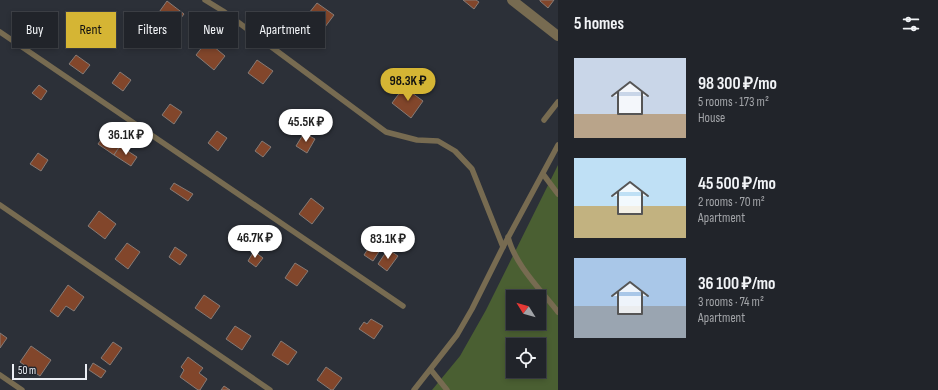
<!DOCTYPE html>
<meta charset="utf-8">
<style>
:root{--surface:#21242a;--page:#2d3036;--text:#f1f3f6;--muted:#a2a4a8;--line:#3e4147;--accent:#d5b534}
body{margin:0;font-family:"Sofia Sans Condensed",sans-serif;background:var(--page);color:var(--text);height:100vh;display:flex;flex-direction:column;font-size:15px;white-space:nowrap}
*{box-sizing:border-box;margin:0}
p{font-size:13px;color:var(--muted)}
.icon{flex:none;width:22px;height:22px;fill:none;stroke:currentColor;stroke-width:2;stroke-linecap:round;stroke-linejoin:round}
.map{position:relative;flex:1;overflow:hidden}
.side{display:flex;flex-direction:column;background:var(--surface);width:380px}
.side>*{flex:none}
.hud{position:absolute;left:12px;top:12px;width:380px;height:36px;display:flex;gap:8px}
.needle{width:26px;rotate:307deg}
.fabs{position:absolute;left:506px;top:290px;display:grid;gap:8px}
.fabs a{display:grid;place-items:center;width:40px;height:40px;border-radius:0px;background:var(--surface);box-shadow:0 2px 6px #0003,0 0 0 1px var(--line);font-size:20px}
.scale{position:absolute;left:12px;bottom:10px;width:75px;box-sizing:border-box;padding-left:4px;border:2px solid #eceff5;border-top:0;font-size:11px;line-height:14px;white-space:nowrap;color:#eceff5;-webkit-text-stroke:3px #22262e;paint-order:stroke}
.price{position:absolute;translate:-50% -34px;padding:0 9px;border-radius:14px;background:#fff;color:#222;font-size:13px;line-height:26px;filter:drop-shadow(0 1px 2px #0008)}
.price::after{content:'';position:absolute;left:50%;top:24px;width:12px;height:9px;margin-left:-6px;background:inherit;clip-path:polygon(0 0,100% 0,50% 100%)}
.price.on{background:var(--accent);color:#111}
ul{padding:0;list-style:none}
li{display:flex;align-items:center;gap:12px;height:100px;padding:0 16px}
li span{display:grid;place-items:center;flex:none;width:112px;height:80px;border-radius:0px;color:#555}
li>.icon{margin-inline-start:auto}
span .icon{width:48px;height:48px;fill:#fffc;stroke-width:1}
li b{font-size:17px}
h2{display:flex;justify-content:space-between;align-items:center;height:48px;padding:0 16px;font-size:17px}
.pill{padding:0 14px;border-radius:0px;background:var(--surface);box-shadow:0 2px 6px #0003,0 0 0 1px var(--line);font-size:14px;line-height:36px}
.pill.on{background:var(--accent);color:#111}
main{display:flex;flex:1;min-height:0}
.map>svg:first-child{display:block}
.green{fill:#4a5f32;fill-rule:evenodd}
.building{fill:#82462b;stroke:#867b76}
.lines{fill:none;stroke-linecap:round;stroke-linejoin:round}
.lane{stroke:#776b51;stroke-width:5.5}
.street{stroke:#776b51;stroke-width:10}
</style>
<main>
<div class="map">
<svg width="558" height="390" viewBox="0 0 558 390">
<rect width="100%" height="100%" fill="#2c3038"/>
<path class="green" d="M558,165V390H432L460,356L486,310ZM513,297H539V323H513ZM513,345H539V371H513Z"/>
<g class="building">
<path d="M463,0H476L479,2L474,9Z"/>
<path d="M540,0H554L548,8L540,1Z"/>
<path d="M167,1L184,14L174,27L157,15Z"/>
<path d="M317,3L334,15L322,31L305,18Z"/>
<path d="M28,19L38,25L28,39L19,33Z"/>
<path d="M207,41L225,56L214,70L196,55Z"/>
<path d="M76,55L90,65L83,74L69,64Z"/>
<path d="M257,60L273,71L263,84L248,73Z"/>
<path d="M120,72L131,80L123,91L112,83Z"/>
<path d="M39,85L47,91L41,100L32,93Z"/>
<path d="M404,87L423,101L411,118L392,103Z"/>
<path d="M170,104L182,112L174,124L162,115Z"/>
<path d="M217,131L227,138L218,151L208,143Z"/>
<path d="M304,133L315,139L307,153L296,146Z"/>
<path d="M104,135L120,146L114,155L98,144Z"/>
<path d="M262,141L271,147L263,157L255,151Z"/>
<path d="M120,146L137,157L131,166L114,155Z"/>
<path d="M38,153L48,160L41,171L30,164Z"/>
<path d="M174,183L193,194L188,201L170,189Z"/>
<path d="M311,198L324,208L312,224L299,214Z"/>
<path d="M99,211L116,224L105,239L88,226Z"/>
<path d="M373,241L382,247L373,261L364,255Z"/>
<path d="M127,243L140,252L128,269L115,259Z"/>
<path d="M175,247L187,255L180,265L169,257Z"/>
<path d="M388,249L398,256L387,271L378,264Z"/>
<path d="M254,251L263,258L256,267L248,261Z"/>
<path d="M295,263L308,271L297,286L285,278Z"/>
<path d="M68,285L84,297L74,311L66,306L58,317L50,311Z"/>
<path d="M204,295L220,306L211,319L195,308Z"/>
<path d="M371,319L383,326L374,339L359,329L364,322L367,324Z"/>
<path d="M235,326L251,336L242,350L226,339Z"/>
<path d="M0,333L7,338L0,348Z"/>
<path d="M281,341L297,352L288,365L272,355Z"/>
<path d="M113,342L122,348L110,365L101,358Z"/>
<path d="M31,346L51,360L40,376L20,362Z"/>
<path d="M188,357L203,368L199,373L207,379L200,390H198L180,377L184,370L181,367Z"/>
<path d="M93,363L106,371L101,378L89,370Z"/>
<path d="M326,367L342,378L333,390H331L317,380Z"/>
<path d="M224,386L230,390H221Z"/>
</g>
<g class="lines">
<g class="lane">
<path d="M205,0L223,11L386,132L417,140L438,141L455,151L472,169L503,247"/>
<path d="M0,32L403,306"/>
<path d="M544,120L558,102"/>
<path d="M543,174L558,194"/>
<path d="M0,205L270,390"/>
<path d="M508,237C515,265 541,290 558,312"/>
<path d="M431,370L447,390"/>
<path d="M0,375L22,390"/>
<path d="M414,390L457,335L472,309L503,247L558,145"/>
</g>
<path class="street" d="M512,0L558,36"/>
</g>
</svg>
<div class="fabs">
<a><svg class="needle" viewBox="-14 -14 28 28"><path d="M0-13l5 13h-10z" fill="#e53935"/><path d="M0 13l5-13h-10z" fill="#a2a4a8"/></svg></a>
<a><svg class="icon" aria-label="locate" viewBox="0 0 24 24"><circle cx="12" cy="12" r="6"/><path d="M12 2v4M12 18v4M2 12h4M18 12h4"/></svg></a>
</div>
<div class="scale">50 m</div>
<b class="price on" style="left:408px;top:102px">98.3K ₽</b>
<b class="price" style="left:306px;top:143px">45.5K ₽</b>
<b class="price" style="left:126px;top:156px">36.1K ₽</b>
<b class="price" style="left:255px;top:259px">46.7K ₽</b>
<b class="price" style="left:388px;top:260px">83.1K ₽</b>
<div class="hud">
<a class="pill">Buy</a>
<a class="pill on">Rent</a>
<a class="pill">Filters</a>
<a class="pill">New</a>
<a class="pill">Apartment</a>
</div>
</div>
<section class="side">
<h2>5 homes<svg class="icon" aria-label="filters" viewBox="0 0 24 24"><path d="M4 7h16M4 17h16"/><circle cx="9" cy="7" r="2"/><circle cx="15" cy="17" r="2"/></svg></h2>
<ul>
<li><span style="background:linear-gradient(#c9d6e8 70%,#b9a48a 0)"><svg class="icon" aria-label="home" viewBox="0 0 24 24"><path d="M3 11l9-7 9 7M6 9v11h12V9"/></svg></span><div><b>98 300 ₽/mo</b><p>5 rooms · 173 m²</p><p>House</p></div></li>
<li><span style="background:linear-gradient(#bfe0f5 60%,#c2b280 0)"><svg class="icon" aria-label="home" viewBox="0 0 24 24"><path d="M3 11l9-7 9 7M6 9v11h12V9"/></svg></span><div><b>45 500 ₽/mo</b><p>2 rooms · 70 m²</p><p>Apartment</p></div></li>
<li><span style="background:linear-gradient(#a9c7e8 60%,#9aa5b1 0)"><svg class="icon" aria-label="home" viewBox="0 0 24 24"><path d="M3 11l9-7 9 7M6 9v11h12V9"/></svg></span><div><b>36 100 ₽/mo</b><p>3 rooms · 74 m²</p><p>Apartment</p></div></li>
</ul>
</section>
</main>
